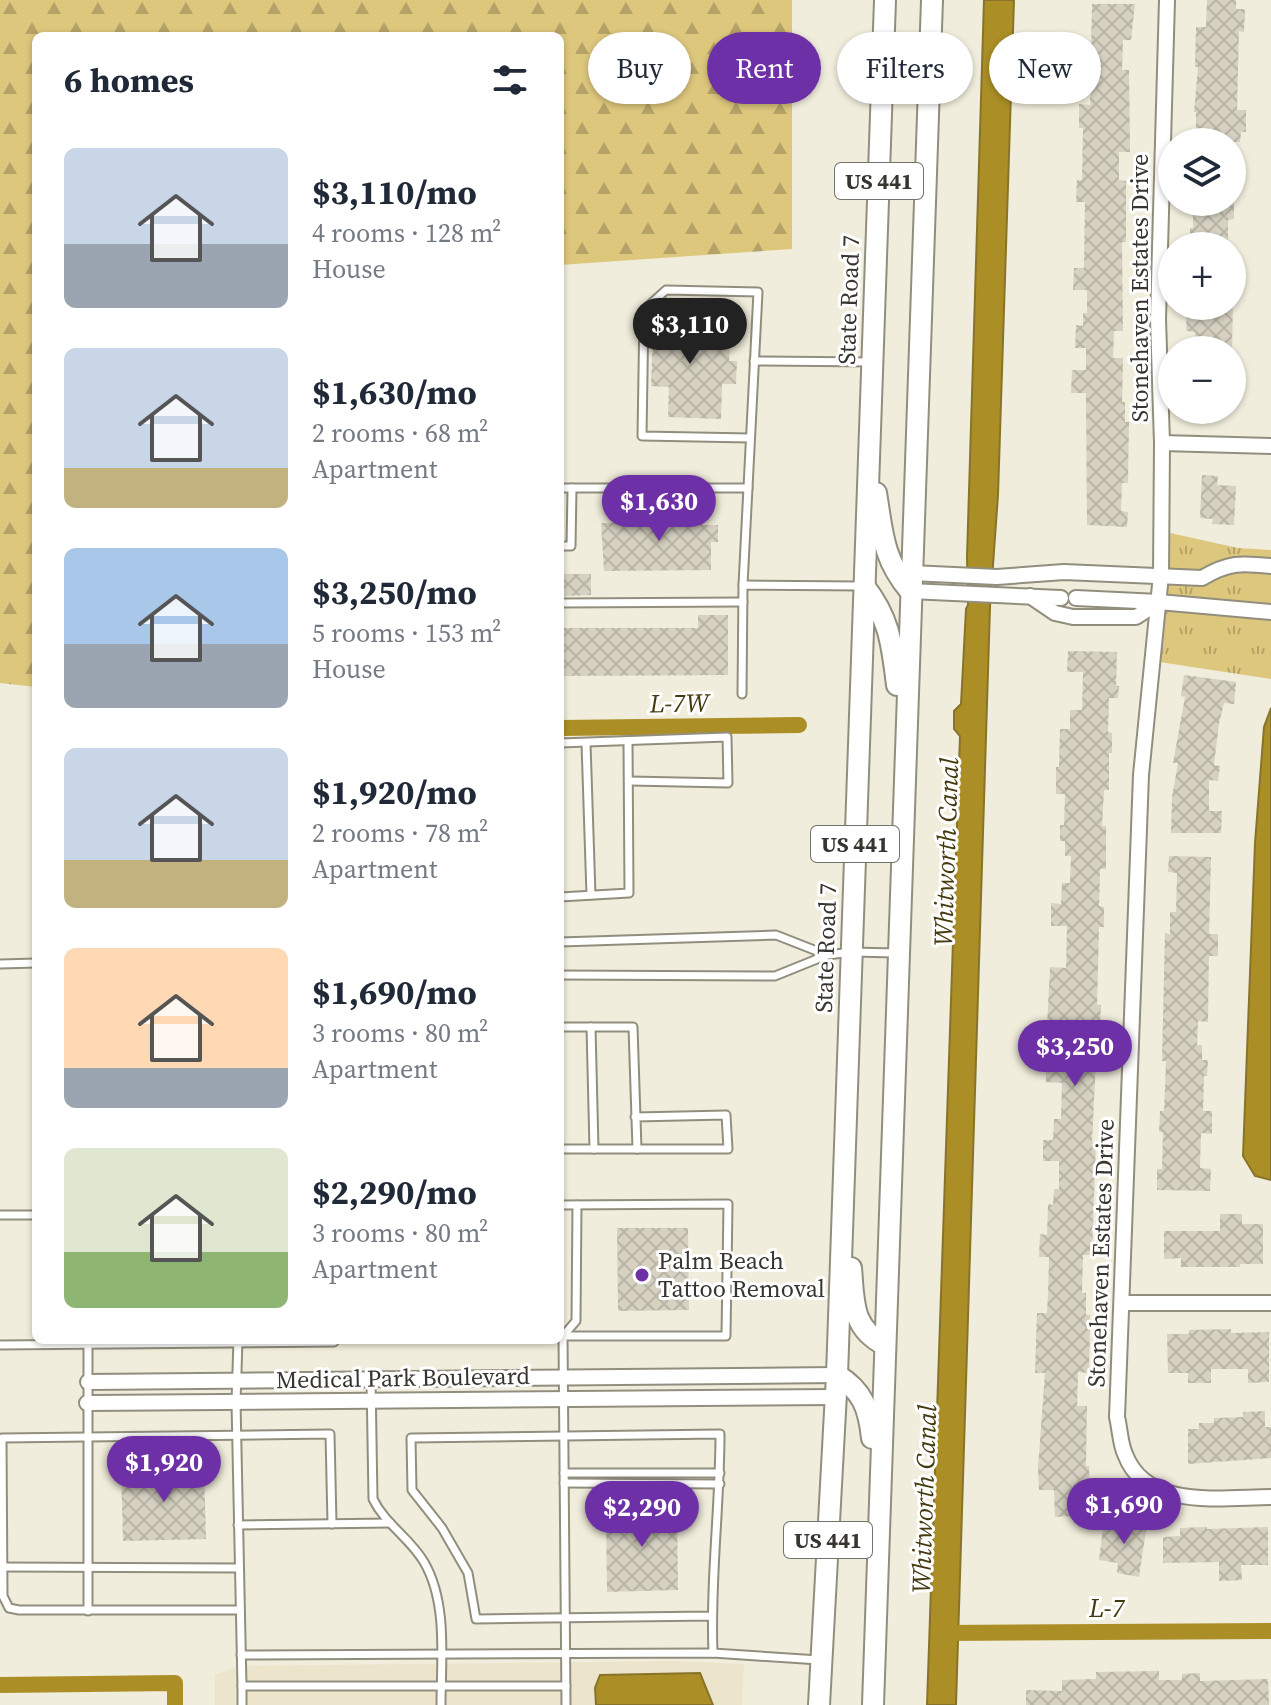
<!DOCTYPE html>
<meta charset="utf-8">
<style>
:root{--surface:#fff;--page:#f2f2f3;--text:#1f2937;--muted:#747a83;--accent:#6d30a6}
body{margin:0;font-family:"Source Serif 4",serif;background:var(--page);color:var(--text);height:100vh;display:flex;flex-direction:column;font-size:30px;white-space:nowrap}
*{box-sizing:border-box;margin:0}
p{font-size:26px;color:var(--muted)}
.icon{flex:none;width:44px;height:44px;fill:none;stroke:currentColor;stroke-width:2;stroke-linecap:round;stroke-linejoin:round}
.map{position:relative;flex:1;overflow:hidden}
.drawer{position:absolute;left:32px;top:32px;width:532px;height:1312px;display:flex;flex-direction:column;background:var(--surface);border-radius:12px;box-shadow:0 2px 6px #0004}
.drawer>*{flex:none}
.hud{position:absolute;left:588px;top:32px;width:562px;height:72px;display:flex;gap:16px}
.buttons{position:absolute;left:1158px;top:128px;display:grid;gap:16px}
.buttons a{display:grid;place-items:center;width:88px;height:88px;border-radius:50%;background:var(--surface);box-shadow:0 2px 6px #0004;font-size:40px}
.price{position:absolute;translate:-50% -68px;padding:0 18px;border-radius:28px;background:var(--accent);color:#fff;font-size:26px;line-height:52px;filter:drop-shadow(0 2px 4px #0008)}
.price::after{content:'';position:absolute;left:50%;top:48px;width:24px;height:18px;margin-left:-12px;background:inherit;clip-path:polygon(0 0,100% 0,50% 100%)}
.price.on{background:#222;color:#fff}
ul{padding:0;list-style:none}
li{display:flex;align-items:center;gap:24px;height:200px;padding:0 32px}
li span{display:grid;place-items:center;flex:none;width:224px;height:160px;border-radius:12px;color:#555}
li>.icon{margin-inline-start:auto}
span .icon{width:96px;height:96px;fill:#fffc;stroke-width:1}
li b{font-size:34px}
h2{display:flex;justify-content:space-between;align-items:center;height:96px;padding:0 32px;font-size:34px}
.chip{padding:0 28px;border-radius:36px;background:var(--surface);box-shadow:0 2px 6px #0004;font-size:28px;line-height:72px}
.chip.on{background:var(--accent);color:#fff}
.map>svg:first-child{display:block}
.built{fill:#ece5cc}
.forest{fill:url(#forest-firs)}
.park{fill:url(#park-tufts)}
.water{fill:#ab8f26;stroke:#887429;stroke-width:2}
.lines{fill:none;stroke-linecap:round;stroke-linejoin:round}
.canal{stroke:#ab8f26;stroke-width:16}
.building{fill:url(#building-cross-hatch)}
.lane-casing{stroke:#928e7e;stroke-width:11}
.street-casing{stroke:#928e7e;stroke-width:18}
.primary-casing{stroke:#928e7e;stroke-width:24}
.lane{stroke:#fff;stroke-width:7}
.street{stroke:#fff;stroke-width:14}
.primary{stroke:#fff;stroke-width:20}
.poi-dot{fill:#6d30a6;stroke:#fff;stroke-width:3}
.labels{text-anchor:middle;stroke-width:6;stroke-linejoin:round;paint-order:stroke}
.shield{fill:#fff;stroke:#73726d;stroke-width:2}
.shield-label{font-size:22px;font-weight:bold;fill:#37352f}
.street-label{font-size:24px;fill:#37352f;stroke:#fff}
.poi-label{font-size:24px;fill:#37352f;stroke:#fff;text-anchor:start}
.water-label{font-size:26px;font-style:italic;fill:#45390e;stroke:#fff}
</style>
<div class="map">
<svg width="1271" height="1705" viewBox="0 0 1271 1705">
<defs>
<pattern id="forest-firs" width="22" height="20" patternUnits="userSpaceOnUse" patternTransform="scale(2)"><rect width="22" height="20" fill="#ddc77d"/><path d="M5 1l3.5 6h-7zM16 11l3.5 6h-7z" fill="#b4a267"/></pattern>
<pattern id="park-tufts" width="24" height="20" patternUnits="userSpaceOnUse" patternTransform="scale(2)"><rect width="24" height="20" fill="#ddc77d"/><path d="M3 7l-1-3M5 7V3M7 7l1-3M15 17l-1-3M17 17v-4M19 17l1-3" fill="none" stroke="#b4a267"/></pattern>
<pattern id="building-cross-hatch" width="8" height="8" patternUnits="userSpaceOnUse" patternTransform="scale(2)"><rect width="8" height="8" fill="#d6d1c1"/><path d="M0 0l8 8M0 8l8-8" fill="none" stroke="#b8b4a6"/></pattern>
</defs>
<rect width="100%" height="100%" fill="#f1eddc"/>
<path class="built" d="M674,1661L744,1664L742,1705H215V1675L238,1666Z"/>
<path class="forest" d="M0,0H792V249L560,265V36H36V687L0,683Z"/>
<path class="park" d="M1161,531L1238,548L1271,550V679L1153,661Z"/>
<g class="water">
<path d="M984,0H1014L998,495L990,607L956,1705H927L960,736L954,729V711L961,704L966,609L968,605L967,557Z"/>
<path d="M1271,708V1180L1255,1176L1243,1156L1255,843L1264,727Z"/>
<path d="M700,1673L713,1705H596L595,1688L600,1675Z"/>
</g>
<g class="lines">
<g class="canal">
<path d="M560,728L799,725"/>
<path d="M943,1633L1271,1631"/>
<path d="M0,1685L175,1683V1705"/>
</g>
</g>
<g class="building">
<path d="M1207,0H1236V9H1245L1244,32L1239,31L1237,110H1246V132H1241L1240,142H1196V112H1194L1198,67H1195L1196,27H1206Z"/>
<path d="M1092,4H1135L1131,40H1123L1122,70H1129L1130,152H1119V180L1126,181V242H1122L1123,331H1114L1113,358H1123L1122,402H1125V422H1129L1128,483H1122L1121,511L1128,512L1127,527L1087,525L1086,393H1071L1072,370H1086V348H1075L1076,325L1083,326V313H1087V290H1073L1074,268H1084L1085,202H1076L1077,180H1082L1083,128H1079V104L1090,105L1091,71H1085V48L1091,49Z"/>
<path d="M1193,202H1234V219L1228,220V246L1190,244V228H1193Z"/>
<path d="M1187,306H1233L1232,350H1195V332L1186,331Z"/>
<path d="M654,313L693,314V325L714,326V344H730L729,361H737L736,384H722L721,419L668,417L669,387L651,386Z"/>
<path d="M1202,475L1218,476L1217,485L1236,486L1234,525L1212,524L1213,519L1200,518Z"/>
<path d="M655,502H671L672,517L703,516V525H718V542H711V570L604,571L601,523H642V517H655Z"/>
<path d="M560,574H591V595L560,596Z"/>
<path d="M698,615H728V675L560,676V628H698Z"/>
<path d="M1068,651L1117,652L1116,686H1119L1118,698H1109L1108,732L1112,733V753H1109V790H1104L1102,826H1106V869H1100L1099,906L1104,907V927H1099L1097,1005H1101L1100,1026H1094L1093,1061H1096L1092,1142H1096L1092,1255H1083L1082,1293H1086V1315H1090L1089,1373L1078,1372L1077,1406H1087L1086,1466H1089L1090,1503H1095V1515L1055,1517L1054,1490H1039L1038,1468L1045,1373H1035L1037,1313H1047L1048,1293L1049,1257H1039L1040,1234L1047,1235L1048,1204L1053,1205L1054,1189H1059V1161H1043V1140H1053L1054,1119H1061L1062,1083L1046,1082V1060H1056L1057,1027L1047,1026L1050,967L1066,968L1067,926H1051V903L1061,904L1062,883H1070L1071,856H1065V841H1060V825H1064L1065,794H1056V767H1059L1060,729H1070V710H1082L1083,672H1067Z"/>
<path d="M1184,675L1236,682L1234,704L1224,703L1219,723L1214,765L1220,766L1218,781L1209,780V811H1222L1221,833H1171L1172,797L1178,763H1173L1185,697L1181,696Z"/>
<path d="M1169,856L1211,857L1209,934H1218V956H1209L1208,1022L1198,1021L1197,1045H1202V1060H1208L1207,1076H1204L1203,1111H1212V1134L1201,1133L1200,1168L1211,1169L1210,1191L1157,1190V1169H1162L1163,1132H1159L1160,1111H1164L1165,1089L1166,1061H1162L1165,933L1170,934V912H1176L1177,873L1168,872Z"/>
<path d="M1220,1214H1242V1224H1263V1264H1240V1267H1181V1258L1164,1259V1231H1220Z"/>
<path d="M617,1228H688L689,1310L618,1311Z"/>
<path d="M1231,1329V1333L1269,1332V1382L1248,1383V1369H1211V1383H1188V1373H1168L1167,1334H1189V1330Z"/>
<path d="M1265,1411V1427H1271V1458L1188,1464V1429H1199V1423H1214V1418L1243,1417V1412Z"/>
<path d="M204,1466L206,1539L123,1541L121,1468Z"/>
<path d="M677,1507L678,1590L607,1592L606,1508Z"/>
<path d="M1104,1521L1147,1524L1139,1577L1117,1573L1118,1563L1099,1560Z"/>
<path d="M1207,1527V1529L1268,1527V1565H1241L1242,1580L1219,1581V1562L1163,1563V1537L1180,1536V1528Z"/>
<path d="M1159,1671V1680H1182V1674L1200,1673V1681L1268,1679L1269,1705H1026V1690L1062,1691V1680L1096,1679V1672Z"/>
</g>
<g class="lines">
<g class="lane-casing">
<g id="lane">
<path d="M754,361L872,362"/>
<path d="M560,488H748"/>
<path d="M560,546H571L572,488"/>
<path d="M743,585L758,292L666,290L644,310L642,436L750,438"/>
<path d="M560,603L743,602"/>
<path d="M742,694L743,585L861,586"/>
<path d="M560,743L727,737L728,783L630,781"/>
<path d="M586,743L591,895"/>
<path d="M560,897L629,893L628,741"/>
<path d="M560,942L776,935L827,955"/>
<path d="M0,964L36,963"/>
<path d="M560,975L775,976L827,955L852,952L896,953"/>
<path d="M560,1027H633L637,1149H728L726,1115L635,1117"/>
<path d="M591,1027L594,1149"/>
<path d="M560,1149H637"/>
<path d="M560,1205L728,1204L726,1336H562"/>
<path d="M0,1215H36"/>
<path d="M238,1340L236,1402L242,1686"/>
<path d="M88,1341V1611"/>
<path d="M0,1345L334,1342V1340"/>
<path d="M371,1380L373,1499C385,1524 410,1538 424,1562C448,1603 441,1660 441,1705"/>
<path d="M564,1473H720"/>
<path d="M564,1483L720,1484"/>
<path d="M238,1525L390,1523"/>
<path d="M3,1567L239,1568"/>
<path d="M240,1610H19L9,1608L3,1596L2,1438L330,1434L332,1524"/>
<path d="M711,1616L476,1619L468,1573L442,1528L412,1490L411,1438L720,1434C720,1507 710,1580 713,1653"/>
<path d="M241,1655L713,1653L819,1660"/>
<path d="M242,1705V1686H566"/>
<path d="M566,1705L563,1336L576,1321L577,1205"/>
</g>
</g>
<g class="street-casing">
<g id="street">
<path d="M1167,0L1158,319L1162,443L1161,575L1141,775L1117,1417C1120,1429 1120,1443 1125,1454C1146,1511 1223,1497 1271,1497"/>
<path d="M1162,443L1271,446"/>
<path d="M911,573L997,577L1064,572L1202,578C1229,562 1241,563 1271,566"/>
<path d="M910,591L1061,598"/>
<path d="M1030,596L1055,613L1073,617H1136L1159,602"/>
<path d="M1076,598L1159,602L1271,612"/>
<path d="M1122,1303H1271"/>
<path d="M88,1382L837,1375"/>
<path d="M87,1403L835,1397"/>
</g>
</g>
<g class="primary-casing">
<g id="primary">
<path d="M876,493C883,534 882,557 910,591"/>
<path d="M864,586C890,619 892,645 897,685"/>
<path d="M851,1268C854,1301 851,1328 885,1345"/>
<path d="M837,1375C863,1391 869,1409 872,1438"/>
<path d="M819,1705L837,1375L885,0"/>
<path d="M873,1705L932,0"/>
</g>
</g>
<use href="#lane" class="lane"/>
<use href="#street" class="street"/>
<use href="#primary" class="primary"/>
</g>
<circle class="poi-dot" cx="642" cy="1275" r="8"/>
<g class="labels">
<g class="shield">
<rect x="835" y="163" width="88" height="36" rx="6"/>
<rect x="811" y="826" width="88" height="36" rx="6"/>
<rect x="784" y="1522" width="88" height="36" rx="6"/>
</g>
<g class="shield-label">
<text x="879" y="189">US 441</text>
<text x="855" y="852">US 441</text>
<text x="828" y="1548">US 441</text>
</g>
<g class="street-label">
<text transform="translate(1140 288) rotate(-90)" y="8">Stonehaven Estates Drive</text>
<text transform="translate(849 300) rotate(-88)" y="8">State Road 7</text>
<text transform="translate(826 948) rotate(-88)" y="8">State Road 7</text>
<text transform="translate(1101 1253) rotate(-88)" y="8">Stonehaven Estates Drive</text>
<text transform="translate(403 1378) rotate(-1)" y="8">Medical Park Boulevard</text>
</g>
<g class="poi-label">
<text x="658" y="1269">Palm Beach<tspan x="658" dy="28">Tattoo Removal</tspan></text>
</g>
<g class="water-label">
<text transform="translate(679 703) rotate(-1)" y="9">L-7W</text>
<text transform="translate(946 852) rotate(-88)" y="9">Whitworth Canal</text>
<text transform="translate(924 1499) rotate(-88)" y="9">Whitworth Canal</text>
<text x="1107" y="1617">L-7</text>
</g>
</g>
</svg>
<div class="buttons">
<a><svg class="icon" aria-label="layers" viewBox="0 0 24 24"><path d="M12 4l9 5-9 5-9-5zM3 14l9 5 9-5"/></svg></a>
<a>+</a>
<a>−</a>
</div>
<b class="price on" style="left:690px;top:366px">$3,110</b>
<b class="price" style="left:659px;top:543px">$1,630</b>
<b class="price" style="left:1075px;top:1088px">$3,250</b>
<b class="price" style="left:164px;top:1504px">$1,920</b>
<b class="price" style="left:1124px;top:1546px">$1,690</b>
<b class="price" style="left:642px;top:1549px">$2,290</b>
<div class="hud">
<a class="chip">Buy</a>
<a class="chip on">Rent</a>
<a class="chip">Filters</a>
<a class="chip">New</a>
</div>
<section class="drawer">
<h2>6 homes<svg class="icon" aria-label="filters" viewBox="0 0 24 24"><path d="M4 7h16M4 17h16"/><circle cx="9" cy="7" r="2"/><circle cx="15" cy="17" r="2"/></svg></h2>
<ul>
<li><span style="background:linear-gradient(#c9d6e8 60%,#9aa5b1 0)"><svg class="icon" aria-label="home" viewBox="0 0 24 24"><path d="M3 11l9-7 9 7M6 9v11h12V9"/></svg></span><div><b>$3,110/mo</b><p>4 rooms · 128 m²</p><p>House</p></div></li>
<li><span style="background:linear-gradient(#c9d6e8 75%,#c2b280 0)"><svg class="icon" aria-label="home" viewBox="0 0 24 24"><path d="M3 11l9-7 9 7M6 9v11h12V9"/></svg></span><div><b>$1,630/mo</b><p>2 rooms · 68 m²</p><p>Apartment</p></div></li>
<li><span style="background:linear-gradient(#a9c7e8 60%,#9aa5b1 0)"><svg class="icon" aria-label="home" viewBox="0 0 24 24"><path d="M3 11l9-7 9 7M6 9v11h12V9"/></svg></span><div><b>$3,250/mo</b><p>5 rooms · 153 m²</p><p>House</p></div></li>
<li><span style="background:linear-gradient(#c9d6e8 70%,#c2b280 0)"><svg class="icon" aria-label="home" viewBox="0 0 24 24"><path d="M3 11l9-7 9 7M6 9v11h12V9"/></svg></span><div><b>$1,920/mo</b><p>2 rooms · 78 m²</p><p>Apartment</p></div></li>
<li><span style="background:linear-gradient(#ffd9b3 75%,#9aa5b1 0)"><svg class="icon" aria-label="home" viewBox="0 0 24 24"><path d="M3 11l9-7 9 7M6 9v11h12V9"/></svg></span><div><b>$1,690/mo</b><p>3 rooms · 80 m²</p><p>Apartment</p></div></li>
<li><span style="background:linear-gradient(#dfe7d0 65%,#8fb573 0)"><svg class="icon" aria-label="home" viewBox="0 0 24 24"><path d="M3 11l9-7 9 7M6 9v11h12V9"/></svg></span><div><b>$2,290/mo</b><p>3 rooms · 80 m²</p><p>Apartment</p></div></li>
</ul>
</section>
</div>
